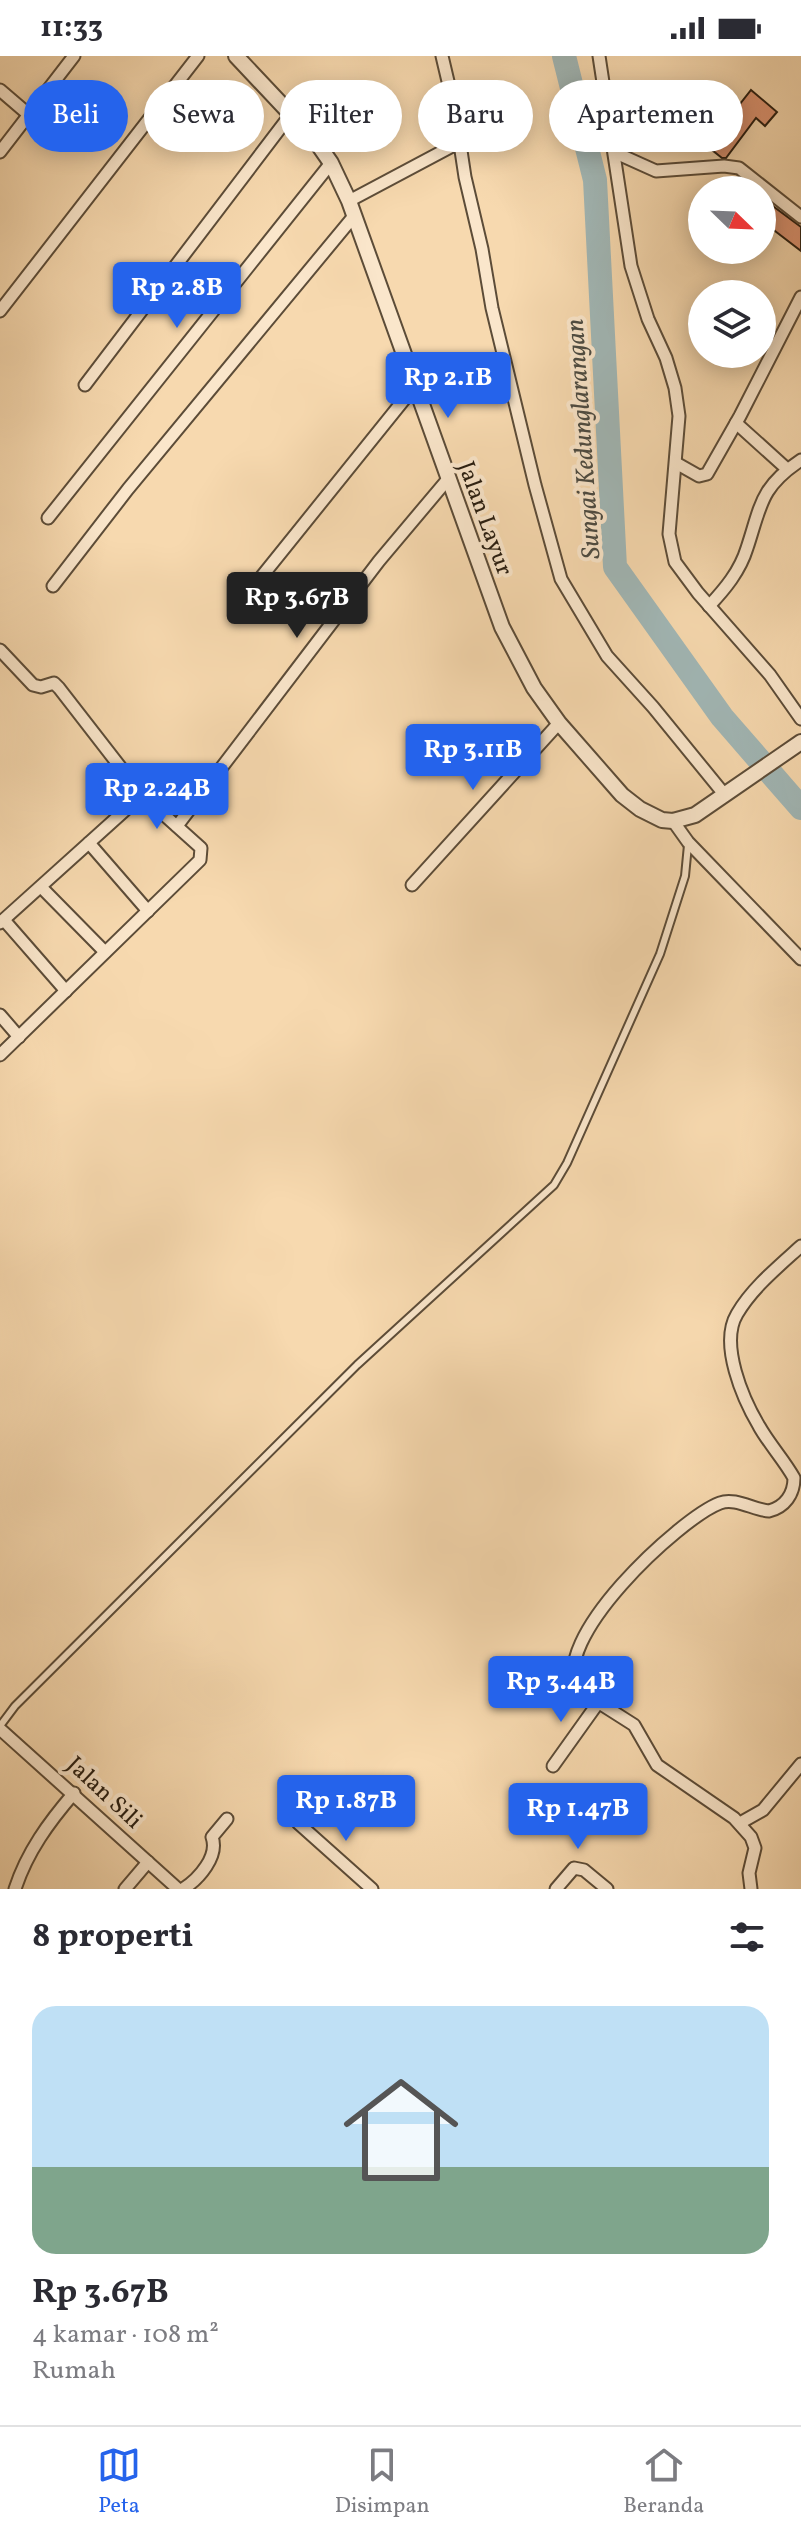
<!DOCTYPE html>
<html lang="id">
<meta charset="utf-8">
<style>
:root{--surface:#fff;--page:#f7f7f7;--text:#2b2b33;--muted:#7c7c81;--line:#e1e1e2;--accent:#2563eb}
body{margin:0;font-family:Vollkorn,serif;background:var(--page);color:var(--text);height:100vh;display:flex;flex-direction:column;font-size:30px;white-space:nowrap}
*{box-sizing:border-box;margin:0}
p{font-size:26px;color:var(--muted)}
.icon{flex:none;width:44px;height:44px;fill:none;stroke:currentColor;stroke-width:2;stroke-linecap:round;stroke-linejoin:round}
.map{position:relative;height:1833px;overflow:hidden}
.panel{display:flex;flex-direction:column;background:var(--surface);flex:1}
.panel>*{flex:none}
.top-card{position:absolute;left:24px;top:24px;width:754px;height:72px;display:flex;gap:16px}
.needle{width:52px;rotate:113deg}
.controls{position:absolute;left:688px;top:120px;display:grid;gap:16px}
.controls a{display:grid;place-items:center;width:88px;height:88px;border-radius:50%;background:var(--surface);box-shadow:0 4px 20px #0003;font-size:40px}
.price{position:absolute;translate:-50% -68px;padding:0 18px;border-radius:8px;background:var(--accent);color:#fff;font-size:26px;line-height:52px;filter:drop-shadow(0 2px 4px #0008)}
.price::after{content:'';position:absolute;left:50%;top:48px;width:24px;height:18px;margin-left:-12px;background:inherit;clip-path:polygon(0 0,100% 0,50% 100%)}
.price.current{background:#222;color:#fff}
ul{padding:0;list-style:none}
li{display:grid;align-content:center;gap:16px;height:424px;padding:0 32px}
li+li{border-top:2px solid var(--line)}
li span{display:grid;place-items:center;height:248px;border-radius:24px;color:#555}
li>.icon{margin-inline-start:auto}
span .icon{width:144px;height:144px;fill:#fffc;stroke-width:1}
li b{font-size:34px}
h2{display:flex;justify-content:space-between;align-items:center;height:96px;padding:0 32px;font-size:34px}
.pill{padding:0 28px;border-radius:36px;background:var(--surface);box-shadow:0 4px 20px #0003;font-size:28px;line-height:72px}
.pill.current{background:var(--accent);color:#fff}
.status{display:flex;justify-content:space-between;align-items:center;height:56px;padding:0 40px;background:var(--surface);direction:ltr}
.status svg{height:22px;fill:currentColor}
.tabs{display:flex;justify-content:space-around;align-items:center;height:112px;border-top:2px solid var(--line);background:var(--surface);font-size:22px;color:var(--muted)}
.tabs a{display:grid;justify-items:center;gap:4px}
.tabs .current{color:var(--accent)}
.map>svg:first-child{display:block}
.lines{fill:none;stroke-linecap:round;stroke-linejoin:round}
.river{stroke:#a1b7b6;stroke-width:24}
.building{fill:#dd9472;stroke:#281d10;stroke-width:2}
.service-casing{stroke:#5c4c38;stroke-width:10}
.minor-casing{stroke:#5c4c38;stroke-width:15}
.tertiary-casing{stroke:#5c4c38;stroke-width:18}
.service{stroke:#fae6cb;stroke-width:6}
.minor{stroke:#fae6cb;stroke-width:11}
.tertiary{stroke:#fae6cb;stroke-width:14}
.labels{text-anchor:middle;stroke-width:8;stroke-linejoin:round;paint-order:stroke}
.street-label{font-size:24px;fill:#281d10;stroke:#fae6cb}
.water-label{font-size:26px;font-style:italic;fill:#4c4b42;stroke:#fae6cb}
</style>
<div class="status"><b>11:33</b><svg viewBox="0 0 49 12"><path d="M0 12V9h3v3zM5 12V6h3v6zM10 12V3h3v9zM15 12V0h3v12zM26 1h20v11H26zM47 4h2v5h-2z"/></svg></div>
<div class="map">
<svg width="801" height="1833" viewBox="0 0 801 1833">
<rect width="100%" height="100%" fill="#f7d9af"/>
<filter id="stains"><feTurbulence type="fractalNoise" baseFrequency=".0025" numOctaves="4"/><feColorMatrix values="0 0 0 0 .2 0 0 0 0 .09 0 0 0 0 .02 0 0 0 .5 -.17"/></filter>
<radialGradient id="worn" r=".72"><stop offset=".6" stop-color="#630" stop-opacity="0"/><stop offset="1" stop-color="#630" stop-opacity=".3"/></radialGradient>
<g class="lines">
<path class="river" d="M564,0L595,124L615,511L722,661L801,752"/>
</g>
<g class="building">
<path d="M751,34L777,56L765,70L756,62L726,102H722L707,90Z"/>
<path d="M762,142L801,171V195L762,165Z"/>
</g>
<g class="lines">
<g class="service-casing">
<path id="service" d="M0,1670L15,1650L357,1309L554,1129L567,1107L660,898L685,820L688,789"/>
</g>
<g class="minor-casing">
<g id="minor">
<path d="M442,0L455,55L465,121L482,193L492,252L535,429L561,523L607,600L653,651L724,738"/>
<path d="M599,0L631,210L648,263L666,302L675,332L679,360L669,478L675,506L698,537L770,619L801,663"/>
<path d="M0,34L28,58"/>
<path d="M0,96L74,0"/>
<path d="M616,97L656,115L724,110L739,112L801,161"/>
<path d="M349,145L460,86"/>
<path d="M0,255L198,0"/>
<path d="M85,329L291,58"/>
<path d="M736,367L787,413"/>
<path d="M676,407L699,420L707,418L740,360L801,241"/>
<path d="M48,462L331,107"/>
<path d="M53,530L128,433L354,160"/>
<path d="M250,535L415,330"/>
<path d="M709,550C725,533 740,515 747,492C761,450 760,431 801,404"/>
<path d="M0,594L33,629L41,631L54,627L59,632L142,739L0,867"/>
<path d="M673,765L688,786L801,903"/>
<path d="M177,770L379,505L448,423"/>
<path d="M89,787L148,855"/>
<path d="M412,829L559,667"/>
<path d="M41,831L105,896"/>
<path d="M4,864L66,935"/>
<path d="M0,959L19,981"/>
<path d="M0,999L200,804L201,792L142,739"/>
<path d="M0,1673L178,1833"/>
<path d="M553,1710L598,1647"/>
<path d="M298,1767L372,1833"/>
<path d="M740,1767L763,1754L801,1708"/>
<path d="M15,1833C27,1796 49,1766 74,1737"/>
<path d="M125,1833L148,1806"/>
<path d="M183,1833C199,1823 219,1800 212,1781L227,1763"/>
<path d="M556,1833L574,1812L584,1814L607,1833"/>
<path d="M751,1833L749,1817L755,1792L751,1781L734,1762L657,1709L634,1669L579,1634C545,1587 680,1462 720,1447C735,1441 754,1454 769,1455C785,1451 794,1438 794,1422C784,1404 769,1388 759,1370C743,1343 719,1288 737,1258C752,1232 779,1210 801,1190"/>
</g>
</g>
<g class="tertiary-casing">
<path id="tertiary" d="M236,0L315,84L331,107L349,145L502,571L534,632L559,667L622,739L640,753L662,764L673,765L695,759L801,686"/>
</g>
<use href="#service" class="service"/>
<use href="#minor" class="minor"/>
<use href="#tertiary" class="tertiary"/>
</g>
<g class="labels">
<g class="street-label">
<text transform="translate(486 462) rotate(70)" y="8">Jalan Layur</text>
<text transform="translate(105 1736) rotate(43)" y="8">Jalan Sili</text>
</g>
<g class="water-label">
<text transform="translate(582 383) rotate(-94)" y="9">Sungai Kedunglarangan</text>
</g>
</g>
<rect width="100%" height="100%" filter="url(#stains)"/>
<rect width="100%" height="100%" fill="url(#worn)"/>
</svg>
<div class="controls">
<a><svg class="needle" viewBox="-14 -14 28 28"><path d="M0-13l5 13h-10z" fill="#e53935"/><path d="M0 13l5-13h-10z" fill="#7c7c81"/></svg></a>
<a><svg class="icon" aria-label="layers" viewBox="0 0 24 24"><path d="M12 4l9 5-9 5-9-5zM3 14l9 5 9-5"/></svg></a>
</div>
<b class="price" style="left:177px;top:274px">Rp 2.8B</b>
<b class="price" style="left:448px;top:364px">Rp 2.1B</b>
<b class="price current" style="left:297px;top:584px">Rp 3.67B</b>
<b class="price" style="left:473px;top:736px">Rp 3.11B</b>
<b class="price" style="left:157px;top:775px">Rp 2.24B</b>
<b class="price" style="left:561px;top:1668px">Rp 3.44B</b>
<b class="price" style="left:346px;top:1787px">Rp 1.87B</b>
<b class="price" style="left:578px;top:1795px">Rp 1.47B</b>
<div class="top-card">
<a class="pill current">Beli</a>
<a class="pill">Sewa</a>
<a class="pill">Filter</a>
<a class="pill">Baru</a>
<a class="pill">Apartemen</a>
</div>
</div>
<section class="panel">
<h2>8 properti<svg class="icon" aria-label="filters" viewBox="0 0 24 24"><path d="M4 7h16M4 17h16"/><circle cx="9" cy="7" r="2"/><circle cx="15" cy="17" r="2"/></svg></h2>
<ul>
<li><span style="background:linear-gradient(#bfe0f5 65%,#7fa58c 0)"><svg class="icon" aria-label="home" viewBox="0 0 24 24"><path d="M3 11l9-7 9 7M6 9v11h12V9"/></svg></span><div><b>Rp 3.67B</b><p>4 kamar · 108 m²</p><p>Rumah</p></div></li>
</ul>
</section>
<nav class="tabs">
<a class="current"><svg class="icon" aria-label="map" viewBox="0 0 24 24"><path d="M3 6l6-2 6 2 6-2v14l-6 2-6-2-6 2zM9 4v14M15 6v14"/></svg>Peta</a>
<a><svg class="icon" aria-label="saved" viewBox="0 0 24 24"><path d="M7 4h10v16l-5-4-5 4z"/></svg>Disimpan</a>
<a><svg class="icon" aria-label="home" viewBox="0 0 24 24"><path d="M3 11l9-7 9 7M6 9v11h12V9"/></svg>Beranda</a>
</nav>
